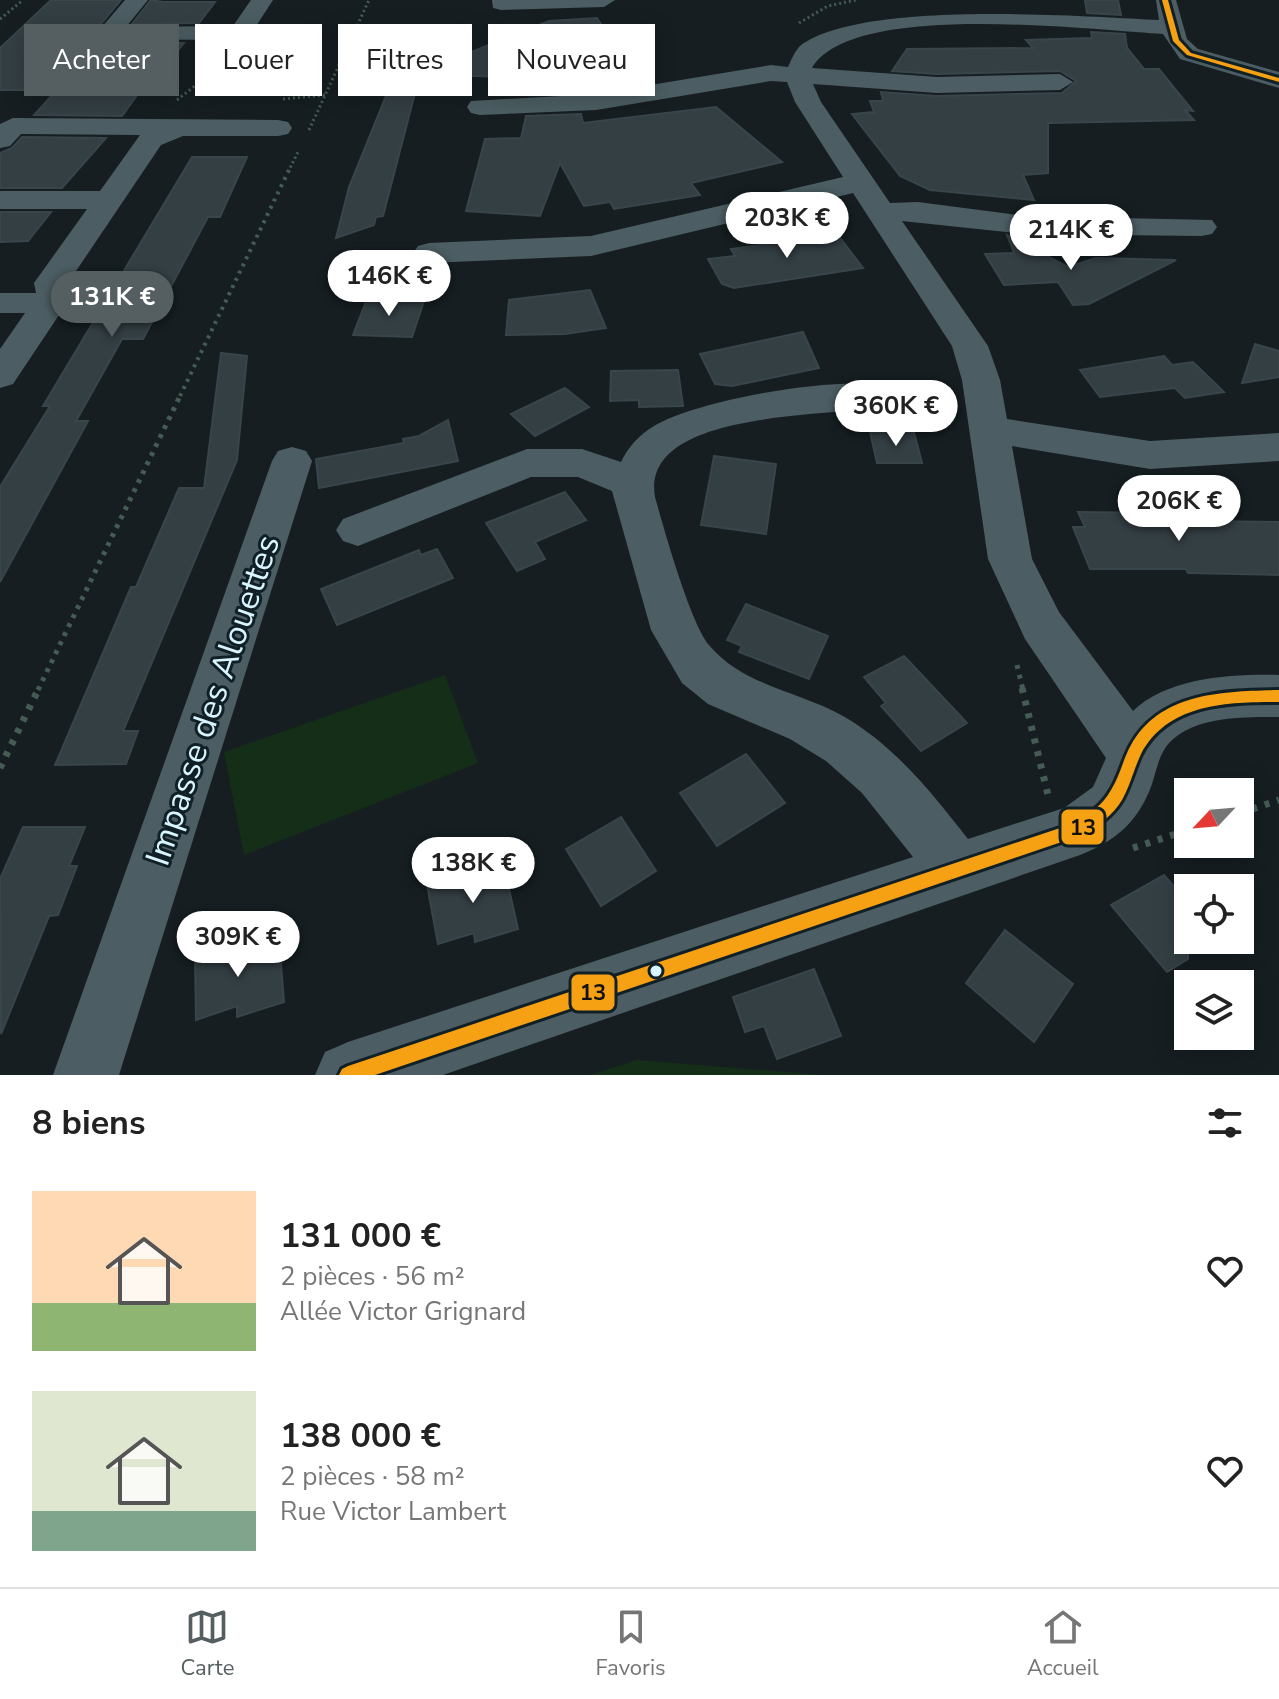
<!DOCTYPE html>
<html lang="fr">
<meta charset="utf-8">
<style>
:root{--surface:#fff;--page:#f2f2f2;--text:#222;--muted:#767676;--line:#e0e0e0;--accent:#555f62}
body{margin:0;font-family:"Nunito Sans",sans-serif;background:var(--page);color:var(--text);height:100vh;display:flex;flex-direction:column;font-size:30px;white-space:nowrap}
*{box-sizing:border-box;margin:0}
p{font-size:26px;color:var(--muted)}
.icon{flex:none;width:44px;height:44px;fill:none;stroke:currentColor;stroke-width:2;stroke-linecap:round;stroke-linejoin:round}
.map{position:relative;height:1075px;overflow:hidden}
.sheet{display:flex;flex-direction:column;background:var(--surface);flex:1}
.sheet>*{flex:none}
.hud{position:absolute;left:24px;top:24px;width:800px;height:72px;display:flex;gap:16px}
.needle{width:52px;rotate:244deg}
.fabs{position:absolute;left:1174px;top:778px;display:grid;gap:16px}
.fabs a{display:grid;place-items:center;width:80px;height:80px;border-radius:0px;background:var(--surface);box-shadow:0 4px 20px #0003;font-size:40px}
.price{position:absolute;translate:-50% -68px;padding:0 18px;border-radius:28px;background:#fff;color:#222;font-size:26px;line-height:52px;filter:drop-shadow(0 2px 4px #0008)}
.price::after{content:'';position:absolute;left:50%;top:48px;width:24px;height:18px;margin-left:-12px;background:inherit;clip-path:polygon(0 0,100% 0,50% 100%)}
.price.current{background:var(--accent);color:#fff}
ul{padding:0;list-style:none}
li{display:flex;align-items:center;gap:24px;height:200px;padding:0 32px}
li span{display:grid;place-items:center;flex:none;width:224px;height:160px;border-radius:0px;color:#555}
li>.icon{margin-inline-start:auto}
span .icon{width:96px;height:96px;fill:#fffc;stroke-width:1}
li b{font-size:34px}
h2{display:flex;justify-content:space-between;align-items:center;height:96px;padding:0 32px;font-size:34px}
.chip{padding:0 28px;border-radius:0px;background:var(--surface);box-shadow:0 4px 20px #0003;font-size:28px;line-height:72px}
.chip.current{background:var(--accent);color:#fff}
.tab-bar{display:flex;justify-content:space-around;align-items:center;height:112px;border-top:2px solid var(--line);background:var(--surface);font-size:22px;color:var(--muted)}
.tab-bar a{display:grid;justify-items:center;gap:4px}
.tab-bar .current{color:var(--accent)}
.map>svg:first-child{display:block}
.green{fill:#142e18}
.building{fill:#343f44;stroke:#38454b;stroke-width:2}
.lines{fill:none;stroke-linecap:round;stroke-linejoin:round}
.path-far3{stroke:#445c53;stroke-width:3;stroke-dasharray:2 3;stroke-linecap:butt}
.path-far2{stroke:#445c53;stroke-width:4;stroke-dasharray:3 5;stroke-linecap:butt}
.path-far1{stroke:#445c53;stroke-width:5;stroke-dasharray:4 6;stroke-linecap:butt}
.path{stroke:#445c53;stroke-width:7;stroke-dasharray:5 8;stroke-linecap:butt}
.minor{fill:#4c5e63;fill-rule:evenodd}
.bus-1-casing{stroke:#112027;stroke-width:6}
.bus-1{fill:#f6a014;fill-rule:evenodd}
.bus-dot{fill:#d8f4fe;stroke:#112027;stroke-width:3}
.labels{text-anchor:middle;stroke-width:6;stroke-linejoin:round;paint-order:stroke}
.near-street-label{font-size:34px;fill:#d8f4fe;stroke:#112027}
.line-badge{stroke:#112027;stroke-width:3}
.pale-badge-label{font-size:22px;text-anchor:middle;font-weight:bold;fill:#111}
</style>
<div class="map">
<svg width="1279" height="1075" viewBox="0 0 1279 1075">
<rect width="100%" height="100%" fill="#161e22"/>
<g class="green">
<path d="M445,675L478,763L244,855L224,752Z"/>
<path d="M637,1060L824,1075H590Z"/>
</g>
<g class="building">
<path d="M51,0H121L94,32L100,42L184,43L157,76H151L122,116L34,115L57,90H0V48Z"/>
<path d="M151,0L163,2H215L199,23L132,24Z"/>
<path d="M1085,0H1118L1121,15L1087,13Z"/>
<path d="M597,18L635,75L577,89V92L530,95L533,78L420,74L383,216L376,217L374,225L336,238L349,187L412,32L429,37L421,72L549,21Z"/>
<path d="M1091,32L1125,34L1127,48L1144,69H1159L1193,111L1185,110L1194,120L1048,123V173L1023,175L1034,200L930,190L900,176L852,114L874,112L870,101H883L881,92L937,96L1062,93L1076,81L1060,71L937,74L892,71L907,49L1033,48L1026,40L1092,38Z"/>
<path d="M716,107L782,162L691,183L700,195L614,209L610,202L584,206L560,163L540,216L466,211L485,139L521,138L526,116L581,114L583,123Z"/>
<path d="M22,137L106,138L62,188H0V153L12,148Z"/>
<path d="M192,157H247L220,217H208L143,339H122L76,421H88L0,582V487L50,406H43Z"/>
<path d="M0,212H51L28,241L0,242Z"/>
<path d="M831,226L863,268L734,288L722,284L708,259L735,256L731,249L798,240L793,232Z"/>
<path d="M1007,235L1068,267L1096,258L1176,260L1089,304L1073,305L1058,282L1004,285L985,254L1014,253Z"/>
<path d="M590,290L606,328L565,334L506,335L509,300Z"/>
<path d="M367,299L424,301L412,337L353,335Z"/>
<path d="M803,332L819,368L732,386L715,384L700,354Z"/>
<path d="M1255,344L1279,351V377L1242,383Z"/>
<path d="M221,353L247,356L237,460L123,731H138L126,764L55,765L131,587H136L179,488H204Z"/>
<path d="M1164,356L1172,365L1193,362L1224,392L1185,398L1175,388L1100,397L1080,370Z"/>
<path d="M678,370L683,406L639,407V400L610,401L611,371Z"/>
<path d="M565,388L589,407L535,436L511,414Z"/>
<path d="M448,420L458,461L319,488L316,459L404,443L403,439L419,436Z"/>
<path d="M870,432H914L922,463H877Z"/>
<path d="M714,456L776,464L766,534L701,525Z"/>
<path d="M565,492L586,520L535,542L545,559L517,571L486,523Z"/>
<path d="M1163,506L1201,507L1208,521L1279,522V575L1188,573L1186,569H1090L1073,527H1085L1078,512L1166,513Z"/>
<path d="M437,549L453,578L337,625L321,589L419,550L421,555Z"/>
<path d="M746,604L828,636L809,679L739,652L742,646L727,640Z"/>
<path d="M904,656L967,723L921,751L881,706L886,703L864,677Z"/>
<path d="M746,754L785,803L717,846L680,793Z"/>
<path d="M621,817L656,871L601,906L566,849Z"/>
<path d="M23,827H85L69,866H77L58,915L49,916L1,1034L0,879Z"/>
<path d="M503,862L518,929L475,942L474,933L438,944L427,885Z"/>
<path d="M1164,875L1188,903V959L1167,972L1111,905Z"/>
<path d="M1005,930L1073,984L1034,1042L966,983Z"/>
<path d="M248,938V951L279,940L284,1002L237,1017V1006L196,1020L195,955Z"/>
<path d="M814,969L841,1036L777,1059L764,1026L745,1032L733,997Z"/>
</g>
<g class="lines">
<g class="path-far3">
<path d="M0,19L23,0"/>
<path d="M799,23L828,6L856,0"/>
<path d="M283,99L325,95"/>
<path d="M177,100L200,82"/>
<path d="M309,130L369,0"/>
<path d="M288,172L299,150"/>
</g>
<path class="path-far2" d="M180,396L289,170"/>
<g class="path-far1">
<path d="M1017,665L1023,690"/>
<path d="M38,690L181,394"/>
</g>
<g class="path">
<path d="M1022,688L1048,795"/>
<path d="M0,768L39,688"/>
<path d="M1240,813L1279,800"/>
<path d="M1133,848L1188,830"/>
</g>
<g class="minor">
<path d="M125,0H148L126,27L233,26L251,0H273L236,57H306L318,64C310,76 216,76 208,64L223,40L100,39L96,34Z"/>
<path d="M492,0H615L604,7L501,10L493,8Z"/>
<path d="M1156,0H1176L1187,39L1198,49L1279,72V88L1180,59L1163,34C1088,30 852,0 812,68L937,77L1060,74L1073,82L1060,90L937,93L813,84L821,102L890,203L918,202L1025,216L1212,220L1217,227L1212,234L1201,236L1025,234L902,221L988,346L1000,380L1007,419L1150,441L1279,433V461L1150,469L1012,446L1032,559L1059,612L1133,711C1168,677 1233,674 1279,675V717C1247,717 1204,716 1177,736C1160,748 1158,765 1152,784C1139,821 1116,841 1080,855L443,1075H315L325,1052L348,1042L913,857L862,793L826,761L790,739L708,704L682,683L651,630L612,491L578,477H531L358,546L343,541L336,530L343,519L527,449H582L621,462C628,447 639,435 654,426C696,400 843,374 891,387L896,396L891,405C839,418 640,407 655,497C664,529 690,622 709,645C743,686 799,691 843,716C895,746 932,793 968,839L1064,808L1093,787L1106,758L1025,639L988,559L962,380L952,346L853,193L591,256L429,263L418,260L413,253L418,246L429,243L591,236L843,177L795,102L787,82L771,81L596,110L480,115L471,113L467,107L471,101L596,94L771,65L788,67C791,60 795,51 800,46C860,0 1077,16 1159,20Z"/>
<path d="M13,118L278,120L288,122L292,128L288,134L278,136H183L161,145L68,283L71,296L67,303L13,384L0,388V349L25,313H0V293H36L34,283L87,209H0V191H100L140,135L21,134L10,146L0,148V124Z"/>
<path d="M292,447L306,451L312,461L119,1075H53L272,461L278,451Z"/>
</g>
<g class="bus-1-casing">
<g id="bus-1">
<path d="M1162,0H1168L1179,40L1191,53L1279,78V82L1187,55L1173,41Z"/>
<path d="M1279,690V702C1228,702 1168,703 1141,754C1134,769 1130,786 1122,800C1113,815 1099,825 1085,834L375,1075H339L342,1069L348,1066L1075,823C1089,814 1103,805 1111,790C1120,776 1123,759 1131,745C1160,692 1225,691 1279,690Z"/>
</g>
</g>
<use href="#bus-1" class="bus-1"/>
</g>
<circle class="bus-dot" cx="656" cy="971" r="7"/>
<g class="labels">
<g class="near-street-label">
<text transform="translate(212 700) rotate(-71)" y="12">Impasse des Alouettes</text>
</g>
</g>
<g class="line-badge">
<rect x="1060" y="808" width="45" height="38" rx="8" fill="#f6a014"/>
<rect x="570" y="973" width="46" height="39" rx="8" fill="#f6a014"/>
</g>
<g class="pale-badge-label">
<text x="1083" y="835">13</text>
<text x="593" y="1000">13</text>
</g>
</svg>
<div class="fabs">
<a><svg class="needle" viewBox="-14 -14 28 28"><path d="M0-13l5 13h-10z" fill="#e53935"/><path d="M0 13l5-13h-10z" fill="#767676"/></svg></a>
<a><svg class="icon" aria-label="locate" viewBox="0 0 24 24"><circle cx="12" cy="12" r="6"/><path d="M12 2v4M12 18v4M2 12h4M18 12h4"/></svg></a>
<a><svg class="icon" aria-label="layers" viewBox="0 0 24 24"><path d="M12 4l9 5-9 5-9-5zM3 14l9 5 9-5"/></svg></a>
</div>
<b class="price" style="left:787px;top:260px">203K €</b>
<b class="price" style="left:1071px;top:272px">214K €</b>
<b class="price" style="left:389px;top:318px">146K €</b>
<b class="price current" style="left:112px;top:339px">131K €</b>
<b class="price" style="left:896px;top:448px">360K €</b>
<b class="price" style="left:1179px;top:543px">206K €</b>
<b class="price" style="left:473px;top:905px">138K €</b>
<b class="price" style="left:238px;top:979px">309K €</b>
<div class="hud">
<a class="chip current">Acheter</a>
<a class="chip">Louer</a>
<a class="chip">Filtres</a>
<a class="chip">Nouveau</a>
</div>
</div>
<section class="sheet">
<h2>8 biens<svg class="icon" aria-label="filters" viewBox="0 0 24 24"><path d="M4 7h16M4 17h16"/><circle cx="9" cy="7" r="2"/><circle cx="15" cy="17" r="2"/></svg></h2>
<ul>
<li><span style="background:linear-gradient(#ffd9b3 70%,#8fb573 0)"><svg class="icon" aria-label="home" viewBox="0 0 24 24"><path d="M3 11l9-7 9 7M6 9v11h12V9"/></svg></span><div><b>131 000 €</b><p>2 pièces · 56 m²</p><p>Allée Victor Grignard</p></div><svg class="icon" aria-label="heart" viewBox="0 0 24 24"><path d="M12 20l-8-8c-3-5 5-10 8-4 3-6 11-1 8 4z"/></svg></li>
<li><span style="background:linear-gradient(#dfe7d0 75%,#7fa58c 0)"><svg class="icon" aria-label="home" viewBox="0 0 24 24"><path d="M3 11l9-7 9 7M6 9v11h12V9"/></svg></span><div><b>138 000 €</b><p>2 pièces · 58 m²</p><p>Rue Victor Lambert</p></div><svg class="icon" aria-label="heart" viewBox="0 0 24 24"><path d="M12 20l-8-8c-3-5 5-10 8-4 3-6 11-1 8 4z"/></svg></li>
</ul>
</section>
<nav class="tab-bar">
<a class="current"><svg class="icon" aria-label="map" viewBox="0 0 24 24"><path d="M3 6l6-2 6 2 6-2v14l-6 2-6-2-6 2zM9 4v14M15 6v14"/></svg>Carte</a>
<a><svg class="icon" aria-label="saved" viewBox="0 0 24 24"><path d="M7 4h10v16l-5-4-5 4z"/></svg>Favoris</a>
<a><svg class="icon" aria-label="home" viewBox="0 0 24 24"><path d="M3 11l9-7 9 7M6 9v11h12V9"/></svg>Accueil</a>
</nav>
